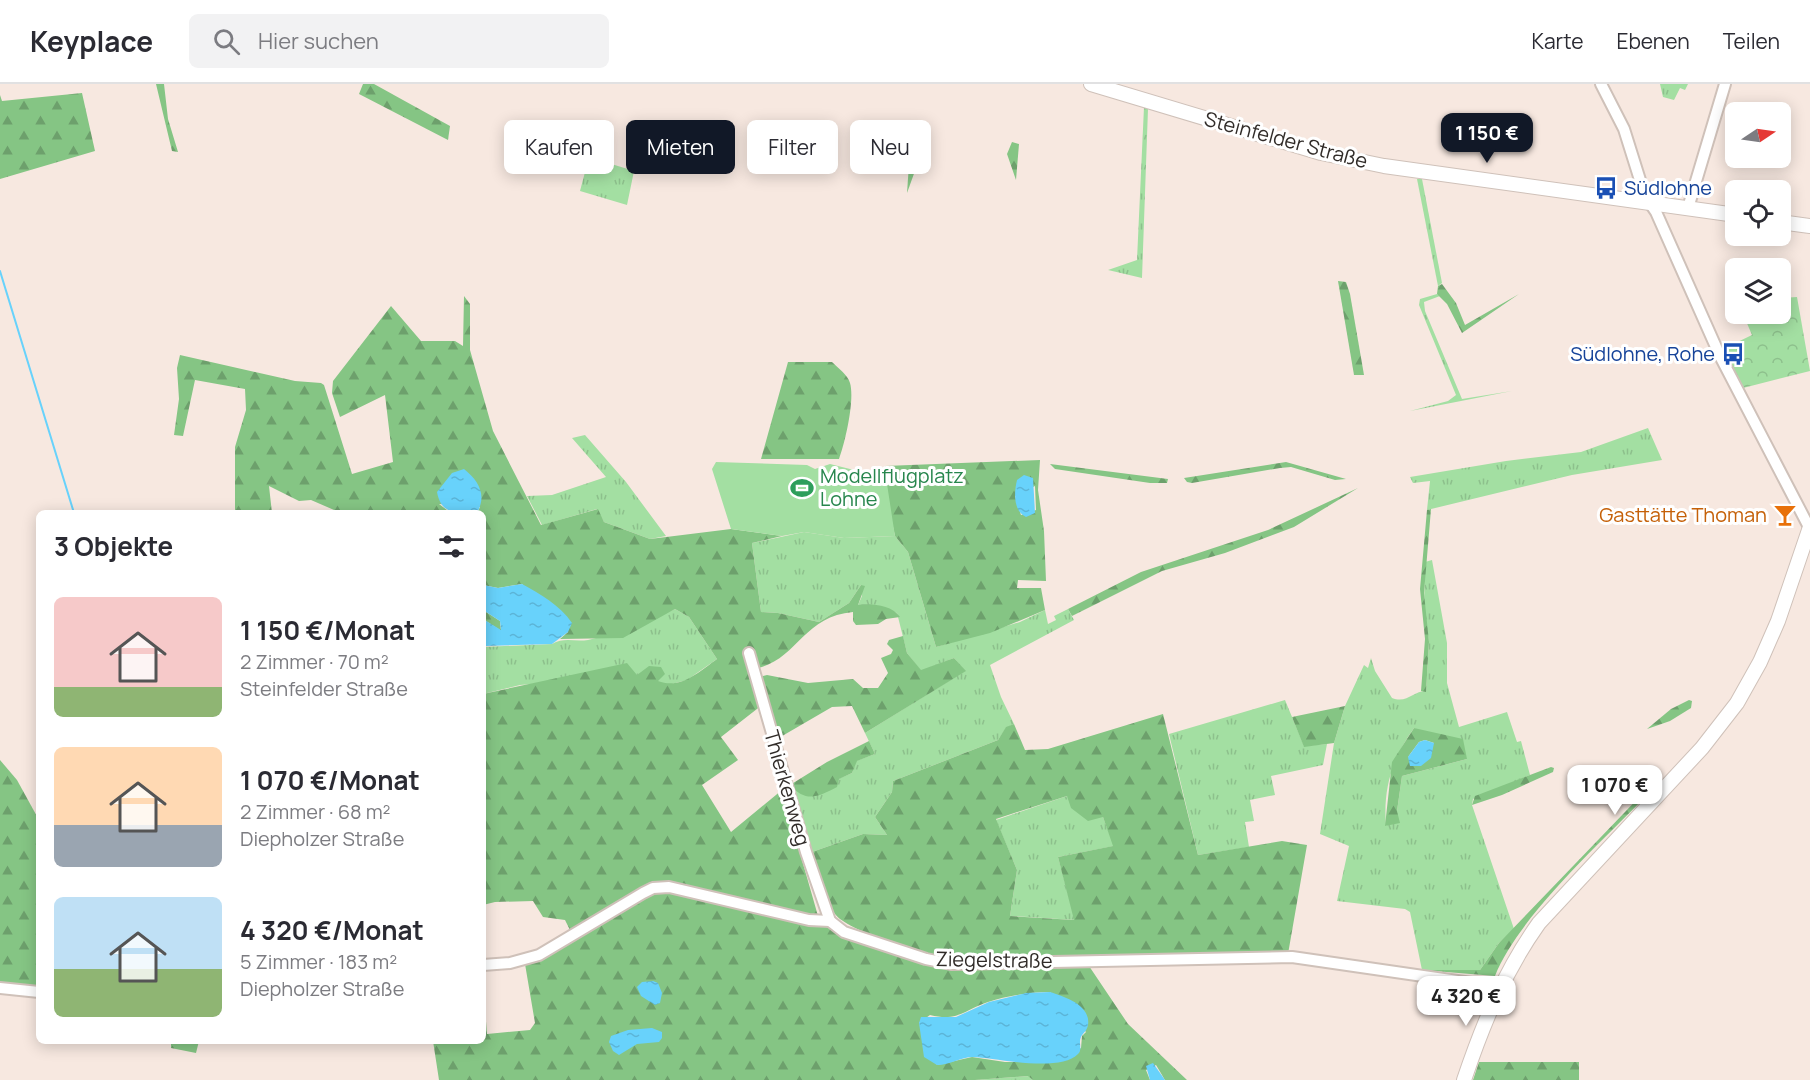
<!DOCTYPE html>
<html lang="de">
<meta charset="utf-8">
<style>
:root{--surface:#fff;--page:#f2f2f3;--text:#2b2b33;--muted:#7c7c81;--line:#e1e1e2;--accent:#111827}
body{margin:0;font-family:Manrope,sans-serif;background:var(--page);color:var(--text);height:100vh;display:flex;flex-direction:column;font-size:22px;white-space:nowrap}
*{box-sizing:border-box;margin:0}
p{font-size:20px;color:var(--muted)}
.icon{flex:none;width:33px;height:33px;fill:none;stroke:currentColor;stroke-width:2;stroke-linecap:round;stroke-linejoin:round}
.map{position:relative;flex:1;overflow:hidden}
.drawer{position:absolute;left:36px;top:426px;width:450px;height:534px;display:flex;flex-direction:column;background:var(--surface);border-radius:9px;box-shadow:0 3px 15px #0003}
.drawer>*{flex:none}
.top-card{position:absolute;left:504px;top:36px;width:570px;height:54px;display:flex;gap:12px}
.needle{width:39px;rotate:77deg}
.buttons{position:absolute;left:1725px;top:18px;display:grid;gap:12px}
.buttons a{display:grid;place-items:center;width:66px;height:66px;border-radius:9px;background:var(--surface);box-shadow:0 3px 15px #0003;font-size:30px}
.price{position:absolute;translate:-50% -51px;padding:0 14px;border-radius:12px;background:#fff;color:#222;font-size:20px;line-height:39px;filter:drop-shadow(0 2px 3px #0008)}
.price::after{content:'';position:absolute;left:50%;top:36px;width:18px;height:14px;margin-left:-9px;background:inherit;clip-path:polygon(0 0,100% 0,50% 100%)}
.price.selected{background:var(--accent);color:#fff}
ul{padding:0;list-style:none}
li{display:flex;align-items:center;gap:18px;height:150px;padding:0 18px}
li span{display:grid;place-items:center;flex:none;width:168px;height:120px;border-radius:9px;color:#555}
li>.icon{margin-inline-start:auto}
span .icon{width:72px;height:72px;fill:#fffc;stroke-width:1}
li b{font-size:26px}
h2{display:flex;justify-content:space-between;align-items:center;height:72px;padding:0 18px;font-size:26px}
.chip{padding:0 21px;border-radius:9px;background:var(--surface);box-shadow:0 3px 15px #0003;font-size:21px;line-height:54px}
.chip.selected{background:var(--accent);color:#fff}
header{display:flex;align-items:center;gap:36px;box-sizing:border-box;height:84px;padding:0 30px;background:var(--surface);border-bottom:2px solid var(--line)}
header strong{font-size:28px}
nav{display:flex;gap:33px;margin-inline-start:auto;font-size:21px}
.search{width:420px;height:54px;background:var(--page);display:flex;align-items:center;gap:15px;box-sizing:border-box;padding:0 21px;border-radius:9px;color:var(--muted);font-size:22px}
.map>svg:first-child{display:block}
.grass{fill:url(#grass-tufts);fill-rule:evenodd}
.forest{fill:url(#forest-firs);fill-rule:evenodd}
.park{fill:url(#park-crowns)}
.pitch{fill:#a3dfa2}
.water{fill:url(#water-ripples)}
.lines{fill:none;stroke-linecap:round;stroke-linejoin:round}
.stream{stroke:#68d2fb;stroke-width:2}
.minor-casing{stroke:#cfc1b9;stroke-width:14}
.major-casing{stroke:#cfc1b9;stroke-width:16}
.minor{stroke:#fff;stroke-width:10}
.major{stroke:#fff;stroke-width:14}
.labels{text-anchor:middle;stroke-width:6;stroke-linejoin:round;paint-order:stroke}
.street-label{font-size:20px;fill:#312c29;stroke:#fff}
.transit-label{font-size:20px;fill:#164399;stroke:#fff;text-anchor:start}
.leisure-label{font-size:20px;fill:#27864d;stroke:#fff;text-anchor:start}
.food-label{font-size:20px;fill:#c56008;stroke:#fff;text-anchor:end}
</style>
<header>
<strong>Keyplace</strong>
<div class="search"><svg class="icon" aria-label="search" viewBox="0 0 24 24"><circle cx="10" cy="10" r="6"/><path d="M15 15l6 6"/></svg>Hier suchen</div>
<nav><a>Karte</a><a>Ebenen</a><a>Teilen</a></nav>
</header>
<div class="map">
<svg width="1810" height="996" viewBox="0 0 1810 996">
<defs>
<pattern id="grass-tufts" width="24" height="20" patternUnits="userSpaceOnUse" patternTransform="scale(1.5)"><rect width="24" height="20" fill="#a3dfa2"/><path d="M3 7l-1-3M5 7V3M7 7l1-3M15 17l-1-3M17 17v-4M19 17l1-3" fill="none" stroke="#8dc08c"/></pattern>
<pattern id="forest-firs" width="22" height="20" patternUnits="userSpaceOnUse" patternTransform="scale(1.5)"><rect width="22" height="20" fill="#85c584"/><path d="M5 1l3.5 6h-7zM16 11l3.5 6h-7z" fill="#6da06c"/></pattern>
<pattern id="park-crowns" width="20" height="18" patternUnits="userSpaceOnUse" patternTransform="scale(1.5)"><rect width="20" height="18" fill="#a3dfa2"/><path d="M2 6a3 3 0 1 1 6 0M12 15a3 3 0 1 1 6 0" fill="none" stroke="#8dc08c"/></pattern>
<pattern id="water-ripples" width="26" height="14" patternUnits="userSpaceOnUse" patternTransform="scale(1.5)"><rect width="26" height="14" fill="#68d2fb"/><path d="M2 4q2-2 4 0t4 0M15 11q2-2 4 0t4 0" fill="none" stroke="#5bb4d7"/></pattern>
</defs>
<rect width="100%" height="100%" fill="#f7e8e0"/>
<g class="grass">
<path d="M1660,0H1688L1685,6L1680,4L1674,16L1663,13Z"/>
<path d="M1144,23L1148,25L1142,194L1108,186L1137,176Z"/>
<path d="M589,73L634,87L627,121L580,107Z"/>
<path d="M1417,95H1422L1442,199L1438,202Z"/>
<path d="M1437,210L1440,212L1424,218L1425,227L1462,315L1512,307L1410,327L1448,317L1456,311L1419,221L1420,215Z"/>
<path d="M1648,344L1662,376L1572,391L1427,426L1430,397L1413,399L1410,393L1506,377L1581,368Z"/>
<path d="M585,351L626,398L666,452L650,455L604,438L597,425L542,441L527,412L552,411L606,393L572,354Z"/>
<path d="M804,448L844,454L895,452L908,468L936,563L1020,538L1045,526L1048,540L1056,536L1054,532L1068,525L1074,536L990,581L1001,613L1014,640L1006,644L998,656L893,697L892,708L875,733L887,751L863,750L812,768L790,701L838,695L852,689L856,677L875,670L865,649L965,587L954,574L921,587L907,569L897,529L858,521L862,512L861,501L849,519L819,538L778,529L761,528L752,459Z"/>
<path d="M1432,476L1447,559V599L1459,643L1507,628L1517,658L1521,657L1530,691L1473,715L1472,721L1514,845L1499,859L1480,886H1422L1410,828L1405,825L1337,817L1349,762L1320,750L1334,659L1345,622L1364,581L1368,584L1371,574L1375,587L1392,614C1407,620 1413,607 1426,607L1429,558L1424,523L1425,478ZM1414,644L1467,675L1402,692L1397,727L1386,742C1383,704 1392,675 1414,644Z"/>
<path d="M675,525L689,533L717,575L687,596L668,601L637,591L520,601L483,610V563L552,560C564,553 574,558 588,556C617,549 648,538 675,525Z"/>
<path d="M1285,616L1304,662L1327,660L1323,681L1271,692L1275,711L1250,716L1254,737L1245,738L1249,763L1198,771L1169,650Z"/>
<path d="M1067,712L1103,733L1114,762L1058,773L1075,836L1010,832L1017,786L996,736Z"/>
<path d="M1029,992L1033,996H975Z"/>
</g>
<g class="forest">
<path d="M156,0H164L168,35L178,68L172,67Z"/>
<path d="M363,0H374L450,42L448,56L359,10Z"/>
<path d="M82,9L95,67L0,95V11L2,17Z"/>
<path d="M916,54L924,62L907,109L909,80Z"/>
<path d="M1012,58L1019,60L1016,96L1007,70Z"/>
<path d="M1338,197L1346,198L1350,210L1364,291H1354Z"/>
<path d="M1442,200L1456,219L1465,241L1519,210L1462,249L1447,220L1437,210L1438,202Z"/>
<path d="M464,212L470,220V266L493,347L541,441L598,425L604,438L650,455L731,445L782,452L752,459L761,528L778,529L819,538L849,519L861,501L865,502L858,521C871,520 891,520 900,533L886,535L878,540L856,541L853,537V528C804,532 797,575 758,584L759,593L767,591L808,599L853,595L863,604H878L888,589L881,574L891,570L893,566L887,560L889,556L903,552L907,569L921,586L954,574L966,587L865,649L852,622L832,623L777,655L766,618L721,653L738,676L702,701L731,748L782,706L818,832L669,800L571,848L565,836L543,833L533,817L495,818L483,821V610L627,579L637,591L649,582L661,583L665,590L658,597C681,606 700,587 717,575L689,533L675,525L623,554L560,555L568,548L522,500L498,504L483,501V429H477L480,423L439,420L451,429H341L311,416L299,417L269,402L272,429H235V363L246,326L245,305L195,296L183,352L174,351L179,315L177,284L180,271L295,297L321,299L324,301L352,390L393,378L385,311L340,333L332,309L333,297L391,222L421,257H455L463,262Z"/>
<path d="M788,278H832C838,284 848,291 850,299C855,316 845,359 839,375H761Z"/>
<path d="M1040,376L1038,406L1044,447L1046,497L1018,496L1017,504H1041L1045,526L990,549L936,563L908,468L895,452L888,420L885,382ZM1035,402L1036,426L1021,431L1015,412Z"/>
<path d="M1286,378L1346,395L1335,396L1291,383L1280,384L1192,399L1187,398L1184,394Z"/>
<path d="M1050,380L1168,395L1167,399H1150L1055,385Z"/>
<path d="M1358,404L1294,443L1225,469L1162,487L1072,532L1068,525L1141,488L1268,446Z"/>
<path d="M1431,425L1424,509L1429,558L1426,608L1421,607L1425,555L1420,505L1427,426Z"/>
<path d="M483,526L500,537L501,547L483,535Z"/>
<path d="M1689,616L1692,617L1691,624L1670,637L1647,645L1671,625Z"/>
<path d="M1345,622L1334,659L1304,663L1292,633Z"/>
<path d="M1163,630L1198,771L1282,757L1307,761L1288,870L947,874C924,870 847,847 835,830C822,813 818,788 812,768L863,750L887,751L875,733L892,708L893,697L998,656L1006,643L1014,640L1025,666L1048,665ZM1067,712L1071,724L1088,737L1103,733L1113,762L1058,773L1074,836L1010,832L1017,786L996,735Z"/>
<path d="M1414,644L1463,655L1467,675L1402,692L1397,727L1400,739L1385,742L1392,678ZM1425,656L1434,659L1408,673L1419,658Z"/>
<path d="M869,657L875,670L857,677L852,689L839,695L837,703C818,713 806,719 790,701L827,678Z"/>
<path d="M0,676L17,696L39,736V904L0,900Z"/>
<path d="M1551,683L1554,684L1553,688L1502,711L1472,721L1475,712Z"/>
<path d="M1649,703L1652,706C1606,754 1519,831 1495,892L1422,886H1480L1499,859Z"/>
<path d="M669,806L821,841L911,876L930,880L1089,882L1128,940L1187,996H1165L1156,981L1146,986L1150,996H1033L1028,992L975,996H439L433,957H483V899L487,950L530,946L535,939L525,880L542,874L654,808ZM1050,908L1086,948L1082,952L1081,964L1058,978H1005L972,973L937,981L919,939L930,931C958,938 964,926 988,918C1008,912 1029,908 1050,908Z"/>
<path d="M171,957H199L196,969L171,964Z"/>
<path d="M1479,978H1579V996H1473Z"/>
</g>
<path class="park" d="M1797,213L1810,287L1743,304L1723,265L1752,251L1743,230H1780L1781,214Z"/>
<path class="pitch" d="M716,378L807,381L815,385L830,380L854,386L885,387L895,452L844,454L804,448L782,452L731,445L712,385Z"/>
<g class="water">
<path d="M464,385C479,397 487,411 477,429C457,429 441,431 437,408L452,389Z"/>
<path d="M1024,391L1033,394L1035,429L1026,433C1013,427 1014,408 1017,396Z"/>
<path d="M522,500C540,510 560,521 572,539L568,548L552,560L486,562L483,557V535L501,546L500,537L483,526V501L498,504Z"/>
<path d="M1425,656L1434,659L1431,674L1421,682H1410L1408,673L1419,658Z"/>
<path d="M653,897L658,899L662,909L660,919L655,921L641,912L637,903L642,898Z"/>
<path d="M1050,908C1065,913 1091,921 1088,941C1087,947 1083,949 1081,953C1078,959 1083,965 1078,970C1060,989 996,974 973,973C961,973 950,981 937,981L924,973L919,939L921,933H956L989,918L1026,909Z"/>
<path d="M652,944L662,948V954L659,958L637,960L619,971L613,967L609,958L611,952L628,946Z"/>
<path d="M1153,979L1165,996H1150L1146,982Z"/>
</g>
<g class="lines">
<path class="stream" d="M0,187L74,429"/>
<g class="minor-casing">
<g id="minor">
<path d="M1601,0L1624,45L1645,112L1656,128L1720,272L1810,445"/>
<path d="M1688,124L1725,0"/>
<path d="M749,569L806,768L830,837"/>
<path d="M483,881L510,879L539,871L643,809L653,804L669,803L809,836L830,837L844,848L926,875L951,880L1292,873L1499,903"/>
<path d="M0,904L39,908"/>
</g>
</g>
<g class="major-casing">
<g id="major">
<path d="M1091,0L1321,69L1384,82L1736,131"/>
<path d="M1780,138L1810,142"/>
<path d="M1464,996C1483,940 1504,888 1539,839L1702,664L1737,619L1760,578L1778,537L1810,443"/>
</g>
</g>
<use href="#minor" class="minor"/>
<use href="#major" class="major"/>
</g>
<defs>
<g id="bus-bare" transform="scale(1.8)"><path d="M-5-6H5V4H4V6H2V4H-2V6H-4V4H-5ZM-3.5-4V0h7V-4ZM-3.5 1.2v1.5H-2V1.2ZM2 1.2v1.5H3.5V1.2Z" fill="#1a4fb4" stroke="#fff" stroke-width="2.5" paint-order="stroke"/></g>
<g id="stadium-bare" transform="scale(1.8)"><path d="M0-5a6.5 5 0 1 0 0 10a6.5 5 0 1 0 0-10ZM-3.5-1.8h7v3.6h-7Z" fill="#2e9e5b" stroke="#fff" stroke-width="2.5" paint-order="stroke"/></g>
<g id="bar-bare" transform="scale(1.8)"><path d="M-6-5H6L.8 .8V4.5H3.5V6h-7V4.5H-.8V.8Z" fill="#e8710a" stroke="#fff" stroke-width="2.5" paint-order="stroke"/></g>
</defs>
<g fill-rule="evenodd">
<use href="#bus-bare" x="1606" y="104"/>
<use href="#bus-bare" x="1733" y="270"/>
<use href="#stadium-bare" x="802" y="404"/>
<use href="#bar-bare" x="1785" y="431"/>
</g>
<g class="labels">
<g class="street-label">
<text transform="translate(1286 56) rotate(15)" y="7">Steinfelder Straße</text>
<text transform="translate(787 704) rotate(74)" y="7">Thierkenweg</text>
<text transform="translate(994 876) rotate(1)" y="7">Ziegelstraße</text>
</g>
<g class="transit-label">
<text x="1624" y="111">Südlohne</text>
<text x="1715" y="277" text-anchor="end">Südlohne, Rohe</text>
</g>
<g class="leisure-label">
<text x="820" y="399">Modellflugplatz<tspan x="820" dy="23">Lohne</tspan></text>
</g>
<g class="food-label">
<text x="1767" y="438">Gasttätte Thoman</text>
</g>
</g>
</svg>
<div class="buttons">
<a><svg class="needle" viewBox="-14 -14 28 28"><path d="M0-13l5 13h-10z" fill="#e53935"/><path d="M0 13l5-13h-10z" fill="#7c7c81"/></svg></a>
<a><svg class="icon" aria-label="locate" viewBox="0 0 24 24"><circle cx="12" cy="12" r="6"/><path d="M12 2v4M12 18v4M2 12h4M18 12h4"/></svg></a>
<a><svg class="icon" aria-label="layers" viewBox="0 0 24 24"><path d="M12 4l9 5-9 5-9-5zM3 14l9 5 9-5"/></svg></a>
</div>
<b class="price selected" style="left:1487px;top:80px">1 150 €</b>
<b class="price" style="left:1615px;top:732px">1 070 €</b>
<b class="price" style="left:1466px;top:943px">4 320 €</b>
<div class="top-card">
<a class="chip">Kaufen</a>
<a class="chip selected">Mieten</a>
<a class="chip">Filter</a>
<a class="chip">Neu</a>
</div>
<section class="drawer">
<h2>3 Objekte<svg class="icon" aria-label="filters" viewBox="0 0 24 24"><path d="M4 7h16M4 17h16"/><circle cx="9" cy="7" r="2"/><circle cx="15" cy="17" r="2"/></svg></h2>
<ul>
<li><span style="background:linear-gradient(#f6c9c9 75%,#8fb573 0)"><svg class="icon" aria-label="home" viewBox="0 0 24 24"><path d="M3 11l9-7 9 7M6 9v11h12V9"/></svg></span><div><b>1 150 €/Monat</b><p>2 Zimmer · 70 m²</p><p>Steinfelder Straße</p></div></li>
<li><span style="background:linear-gradient(#ffd9b3 65%,#9aa5b1 0)"><svg class="icon" aria-label="home" viewBox="0 0 24 24"><path d="M3 11l9-7 9 7M6 9v11h12V9"/></svg></span><div><b>1 070 €/Monat</b><p>2 Zimmer · 68 m²</p><p>Diepholzer Straße</p></div></li>
<li><span style="background:linear-gradient(#bfe0f5 60%,#8fb573 0)"><svg class="icon" aria-label="home" viewBox="0 0 24 24"><path d="M3 11l9-7 9 7M6 9v11h12V9"/></svg></span><div><b>4 320 €/Monat</b><p>5 Zimmer · 183 m²</p><p>Diepholzer Straße</p></div></li>
</ul>
</section>
</div>
